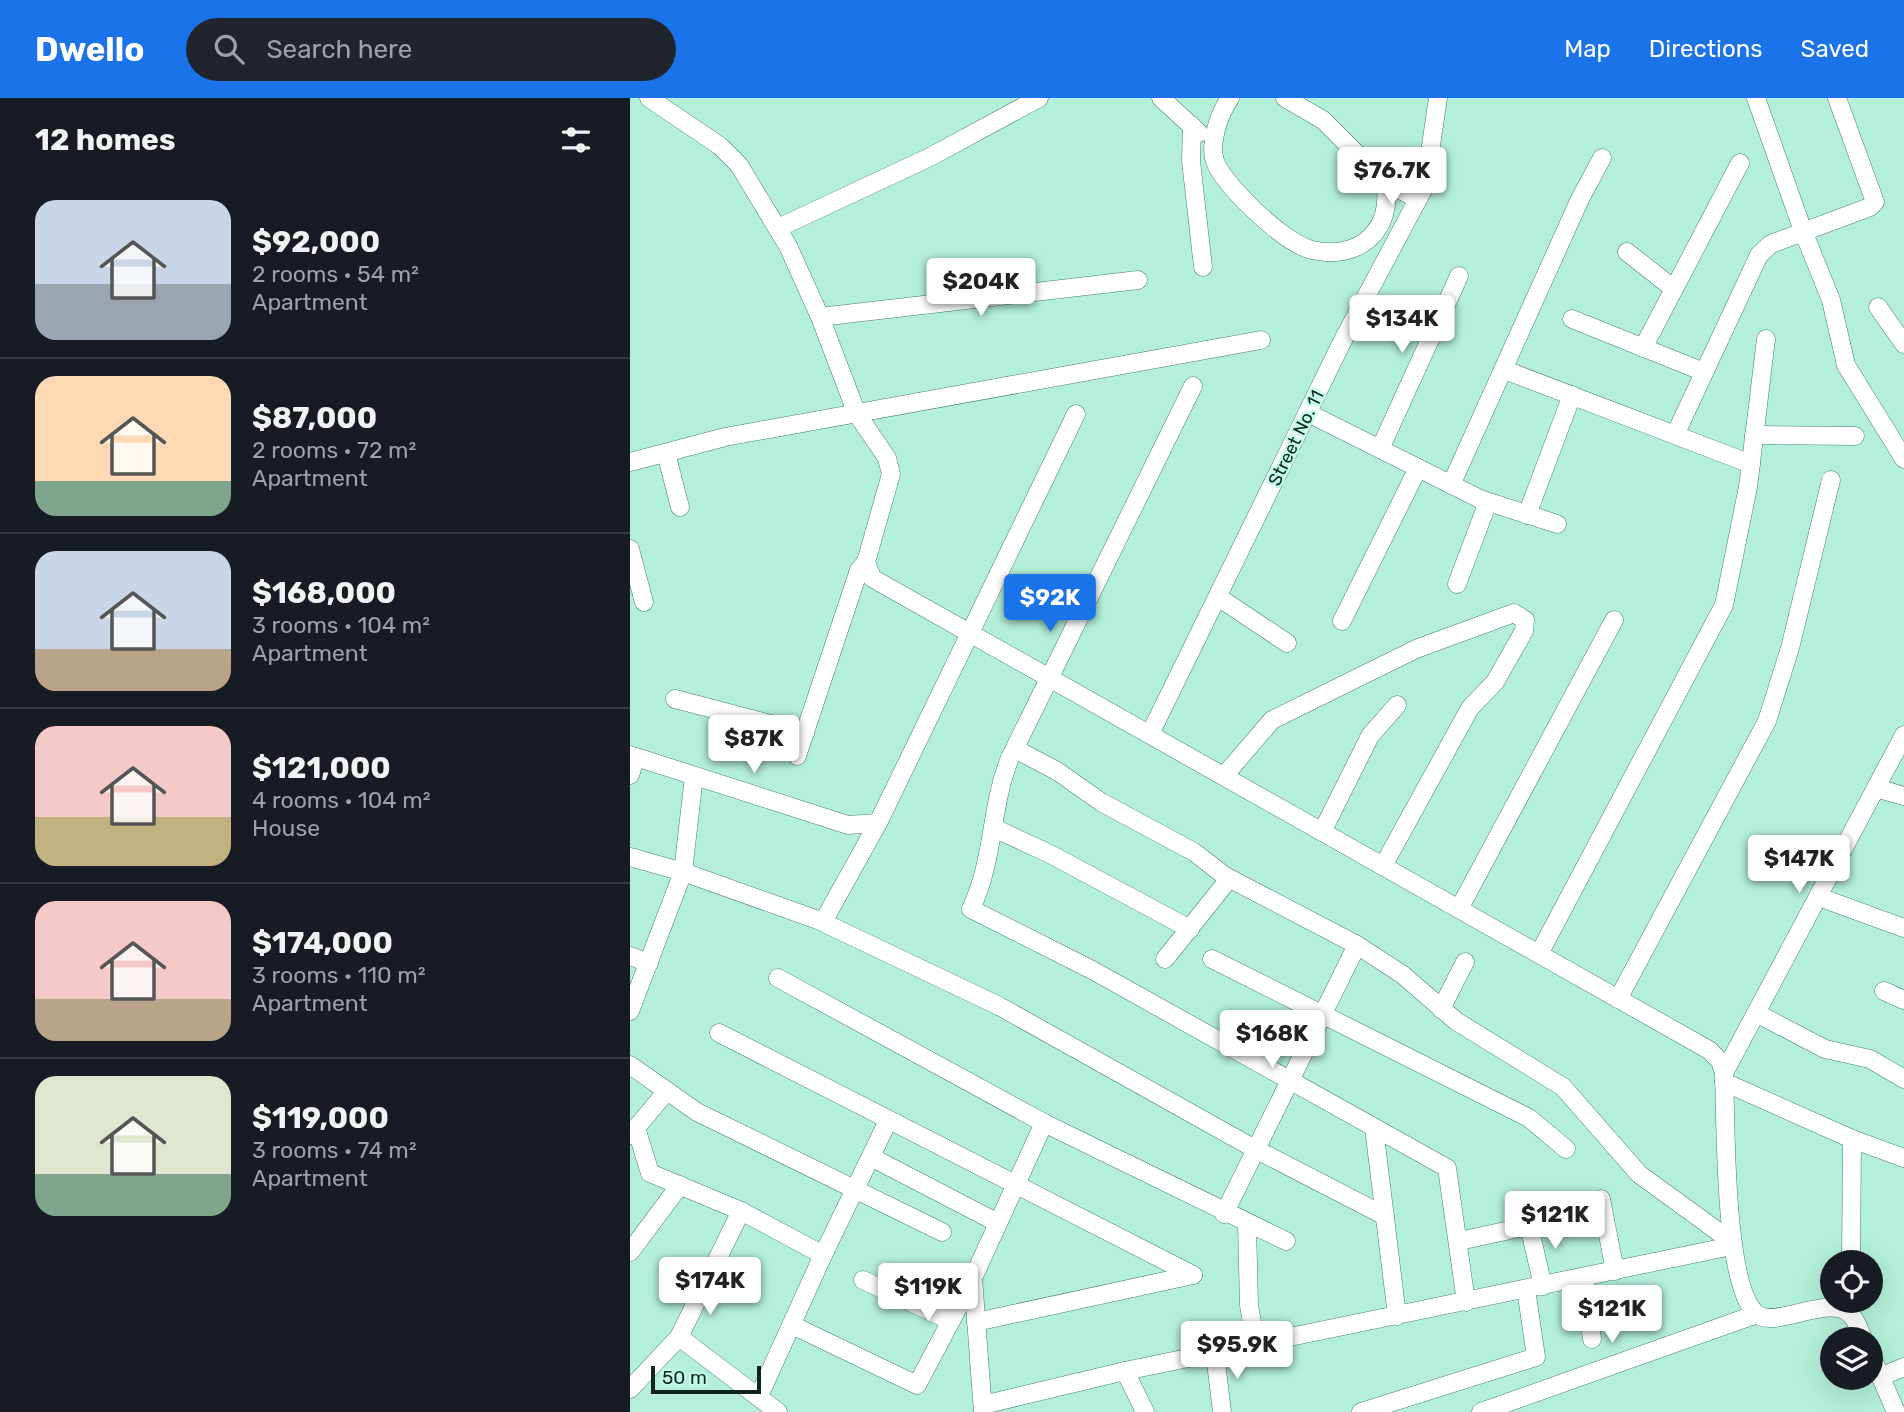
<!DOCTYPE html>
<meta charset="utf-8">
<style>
:root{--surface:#171b24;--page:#20242c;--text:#f1f3f6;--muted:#9ea1a6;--line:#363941;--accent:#1a73e8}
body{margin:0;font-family:Rubik,sans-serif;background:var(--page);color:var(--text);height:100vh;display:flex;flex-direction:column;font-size:26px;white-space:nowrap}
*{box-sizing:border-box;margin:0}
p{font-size:23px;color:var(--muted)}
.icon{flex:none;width:38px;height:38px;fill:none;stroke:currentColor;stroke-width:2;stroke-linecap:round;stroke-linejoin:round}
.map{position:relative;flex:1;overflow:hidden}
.details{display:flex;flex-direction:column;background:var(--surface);width:630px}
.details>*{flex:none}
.controls{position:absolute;left:1190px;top:1152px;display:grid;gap:14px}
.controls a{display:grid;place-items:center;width:63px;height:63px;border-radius:50%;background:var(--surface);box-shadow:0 7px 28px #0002;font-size:35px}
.scale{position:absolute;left:21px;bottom:18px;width:110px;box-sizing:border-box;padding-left:7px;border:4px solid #0d251d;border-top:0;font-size:19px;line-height:24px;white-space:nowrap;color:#0d251d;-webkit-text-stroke:5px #c0fce6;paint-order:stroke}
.price{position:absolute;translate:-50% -60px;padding:0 16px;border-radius:7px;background:#fff;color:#222;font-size:23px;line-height:46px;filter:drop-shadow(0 2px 4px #0008)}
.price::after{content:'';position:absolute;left:50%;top:42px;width:21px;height:16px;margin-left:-10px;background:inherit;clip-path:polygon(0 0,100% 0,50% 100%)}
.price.current{background:var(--accent);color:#fff}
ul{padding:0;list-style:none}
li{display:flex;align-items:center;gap:21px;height:175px;padding:0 35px}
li+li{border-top:2px solid var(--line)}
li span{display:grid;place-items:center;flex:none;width:196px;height:140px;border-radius:21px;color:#555}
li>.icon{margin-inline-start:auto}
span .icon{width:84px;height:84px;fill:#fffc;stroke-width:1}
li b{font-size:30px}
h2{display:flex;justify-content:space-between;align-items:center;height:84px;padding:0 35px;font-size:30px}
header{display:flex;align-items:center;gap:42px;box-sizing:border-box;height:98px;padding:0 35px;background:var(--accent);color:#fff}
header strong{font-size:33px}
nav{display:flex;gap:38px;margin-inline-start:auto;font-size:24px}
.search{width:490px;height:63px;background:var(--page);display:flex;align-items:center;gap:18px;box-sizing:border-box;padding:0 24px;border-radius:38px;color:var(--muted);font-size:26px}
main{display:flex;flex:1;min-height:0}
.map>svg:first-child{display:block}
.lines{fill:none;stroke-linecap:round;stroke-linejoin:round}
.minor-casing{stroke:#48806d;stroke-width:19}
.minor{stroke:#fff;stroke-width:18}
.labels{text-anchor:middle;stroke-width:5;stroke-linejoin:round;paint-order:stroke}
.street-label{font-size:18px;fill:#0d251d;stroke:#c0fce6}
</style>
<header>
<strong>Dwello</strong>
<div class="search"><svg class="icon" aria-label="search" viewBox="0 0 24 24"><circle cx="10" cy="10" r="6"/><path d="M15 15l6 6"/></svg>Search here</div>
<nav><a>Map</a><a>Directions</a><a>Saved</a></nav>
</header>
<main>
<section class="details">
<h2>12 homes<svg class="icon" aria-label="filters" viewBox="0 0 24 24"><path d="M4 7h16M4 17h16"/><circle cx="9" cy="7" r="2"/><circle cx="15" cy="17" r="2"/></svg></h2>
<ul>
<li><span style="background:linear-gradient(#c9d6e8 60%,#9aa5b1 0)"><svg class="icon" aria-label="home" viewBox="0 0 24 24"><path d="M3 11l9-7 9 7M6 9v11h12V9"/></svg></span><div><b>$92,000</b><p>2 rooms · 54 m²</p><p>Apartment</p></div></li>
<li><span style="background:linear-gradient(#ffd9b3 75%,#7fa58c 0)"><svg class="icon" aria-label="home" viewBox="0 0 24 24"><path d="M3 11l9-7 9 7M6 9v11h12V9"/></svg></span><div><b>$87,000</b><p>2 rooms · 72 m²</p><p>Apartment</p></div></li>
<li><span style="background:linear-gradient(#c9d6e8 70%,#b9a48a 0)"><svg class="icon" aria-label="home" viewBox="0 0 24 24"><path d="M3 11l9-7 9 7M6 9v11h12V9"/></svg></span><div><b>$168,000</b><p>3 rooms · 104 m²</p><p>Apartment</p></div></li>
<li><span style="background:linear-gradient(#f6c9c9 65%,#c2b280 0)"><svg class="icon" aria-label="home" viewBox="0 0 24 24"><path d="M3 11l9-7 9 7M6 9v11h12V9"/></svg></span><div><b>$121,000</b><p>4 rooms · 104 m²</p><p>House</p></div></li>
<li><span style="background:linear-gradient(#f6c9c9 70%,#b9a48a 0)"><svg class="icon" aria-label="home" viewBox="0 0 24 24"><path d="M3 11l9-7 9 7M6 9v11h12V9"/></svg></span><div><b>$174,000</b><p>3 rooms · 110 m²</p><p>Apartment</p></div></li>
<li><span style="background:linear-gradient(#dfe7d0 70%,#7fa58c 0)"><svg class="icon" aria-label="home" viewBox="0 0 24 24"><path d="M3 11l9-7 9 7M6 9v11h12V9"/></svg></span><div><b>$119,000</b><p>3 rooms · 74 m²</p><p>Apartment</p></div></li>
</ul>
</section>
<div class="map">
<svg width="1274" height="1314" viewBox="0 0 1274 1314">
<rect width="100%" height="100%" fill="#b3efd9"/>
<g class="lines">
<g class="minor-casing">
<g id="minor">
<path d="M19,0L90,48L109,67L158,148L190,219L227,316L257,360L261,376L236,464L242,480L1079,952L1090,963L1094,975C1096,1019 1093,1193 1128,1217C1147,1230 1202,1195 1221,1217C1227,1223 1230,1233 1233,1241"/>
<path d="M531,0L569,35"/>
<path d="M600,0C589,16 578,47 586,66C598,91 655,146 682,152C729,163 764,132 755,84"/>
<path d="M655,0L693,22L755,84L788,101"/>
<path d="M1126,0L1173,133L1201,202L1216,267L1274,361"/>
<path d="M562,28L561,63L573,169"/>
<path d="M148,130L300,59L409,0"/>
<path d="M997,154L1044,191"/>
<path d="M1248,209L1274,246"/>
<path d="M190,219L508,182"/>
<path d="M942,221L1074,274"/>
<path d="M1013,250L1110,65"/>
<path d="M875,272L1121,366"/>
<path d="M563,288L380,660C360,709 365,759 341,811L464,873L817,1070L836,1204"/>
<path d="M678,315L850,401L927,426"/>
<path d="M1045,337L1129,157L1141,146L1240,109L1245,104L1207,0"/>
<path d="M1124,337L1225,338"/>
<path d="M750,351L829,178"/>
<path d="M36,355L50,409"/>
<path d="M0,364L95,339L631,242"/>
<path d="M821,387L950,101L972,60"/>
<path d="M897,417L942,297"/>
<path d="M0,451L14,504"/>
<path d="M827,486L858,404"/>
<path d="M588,499L657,545"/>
<path d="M712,523L788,370"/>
<path d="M45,601L175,635"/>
<path d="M520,636L713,242L795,88L808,0"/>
<path d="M0,657L218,727L248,725"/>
<path d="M167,658L229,472L236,464"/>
<path d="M0,677L6,659"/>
<path d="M594,678L642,622L786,551L884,515L895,522L894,533L865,584L840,610L753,768"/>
<path d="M1246,690L1274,698"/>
<path d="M364,730L422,757L560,831"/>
<path d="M692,734L740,638L767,607"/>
<path d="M0,759L53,774L188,822L369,908L625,1051L755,1118"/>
<path d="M1189,799L1274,830"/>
<path d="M829,811L984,522"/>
<path d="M193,824L248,725L446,316"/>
<path d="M909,856L1094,507L1118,389L1136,241"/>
<path d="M0,858L19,865"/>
<path d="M535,861L599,781"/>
<path d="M582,861L899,1020L936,1051"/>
<path d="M148,880L414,1025L656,1143"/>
<path d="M1254,893L1274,902"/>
<path d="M988,901L1137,623L1160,550L1201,382"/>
<path d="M811,911L835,864"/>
<path d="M0,913L53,774L64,678"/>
<path d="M1128,916L1195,951L1240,961L1274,981"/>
<path d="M89,935L563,1177"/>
<path d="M0,967L67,1014L312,1134"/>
<path d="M1094,975L1274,637"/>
<path d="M1094,984L1222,1041L1221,1164"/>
<path d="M6,1030L20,1075L111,1113L193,1157L129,1298"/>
<path d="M744,1030L767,1218"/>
<path d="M0,1037L37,993"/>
<path d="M1222,1041L1274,1060"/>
<path d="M241,1059L368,1125"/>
<path d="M971,1101L985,1173"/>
<path d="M594,1116L727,847"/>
<path d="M617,1127L619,1207L626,1248"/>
<path d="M899,1128L913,1188"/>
<path d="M829,1143L899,1128L929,1114"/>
<path d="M0,1154L50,1087"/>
<path d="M193,1157L258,1023"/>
<path d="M954,1179L962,1241"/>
<path d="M233,1182L321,1223"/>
<path d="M346,1224L563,1177"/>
<path d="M162,1227L287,1287L343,1181"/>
<path d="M49,1239L148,1314"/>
<path d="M585,1256L592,1314"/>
<path d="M1241,1257L1266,1314"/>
<path d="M495,1273L515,1314"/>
<path d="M1250,1279L1274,1269"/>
<path d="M0,1291L49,1239L111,1113"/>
<path d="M353,1307L495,1273L1092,1150L1101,1143L1009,1076L933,989L826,923L773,877L727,847L595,778L564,754L471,704L427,673L385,651"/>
<path d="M353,1314L343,1180L414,1025"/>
<path d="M731,1314L906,1259L896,1191"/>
<path d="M851,1314L1127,1216"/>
</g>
</g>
<use href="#minor" class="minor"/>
</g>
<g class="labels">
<g class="street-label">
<text transform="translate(666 340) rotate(-64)" y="6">Street No. 11</text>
</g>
</g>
</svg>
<div class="controls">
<a><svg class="icon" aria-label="locate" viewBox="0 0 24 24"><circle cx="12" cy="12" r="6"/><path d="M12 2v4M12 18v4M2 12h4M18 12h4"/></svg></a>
<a><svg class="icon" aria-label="layers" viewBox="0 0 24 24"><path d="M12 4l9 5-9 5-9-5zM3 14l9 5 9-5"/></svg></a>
</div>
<div class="scale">50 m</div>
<b class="price" style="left:762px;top:109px">$76.7K</b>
<b class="price" style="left:351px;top:220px">$204K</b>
<b class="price" style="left:772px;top:257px">$134K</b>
<b class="price current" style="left:420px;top:536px">$92K</b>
<b class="price" style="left:124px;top:677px">$87K</b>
<b class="price" style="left:1169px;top:797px">$147K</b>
<b class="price" style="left:642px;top:972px">$168K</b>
<b class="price" style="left:925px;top:1153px">$121K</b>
<b class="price" style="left:80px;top:1219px">$174K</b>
<b class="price" style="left:298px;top:1225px">$119K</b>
<b class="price" style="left:982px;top:1247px">$121K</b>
<b class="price" style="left:607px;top:1283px">$95.9K</b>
</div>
</main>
